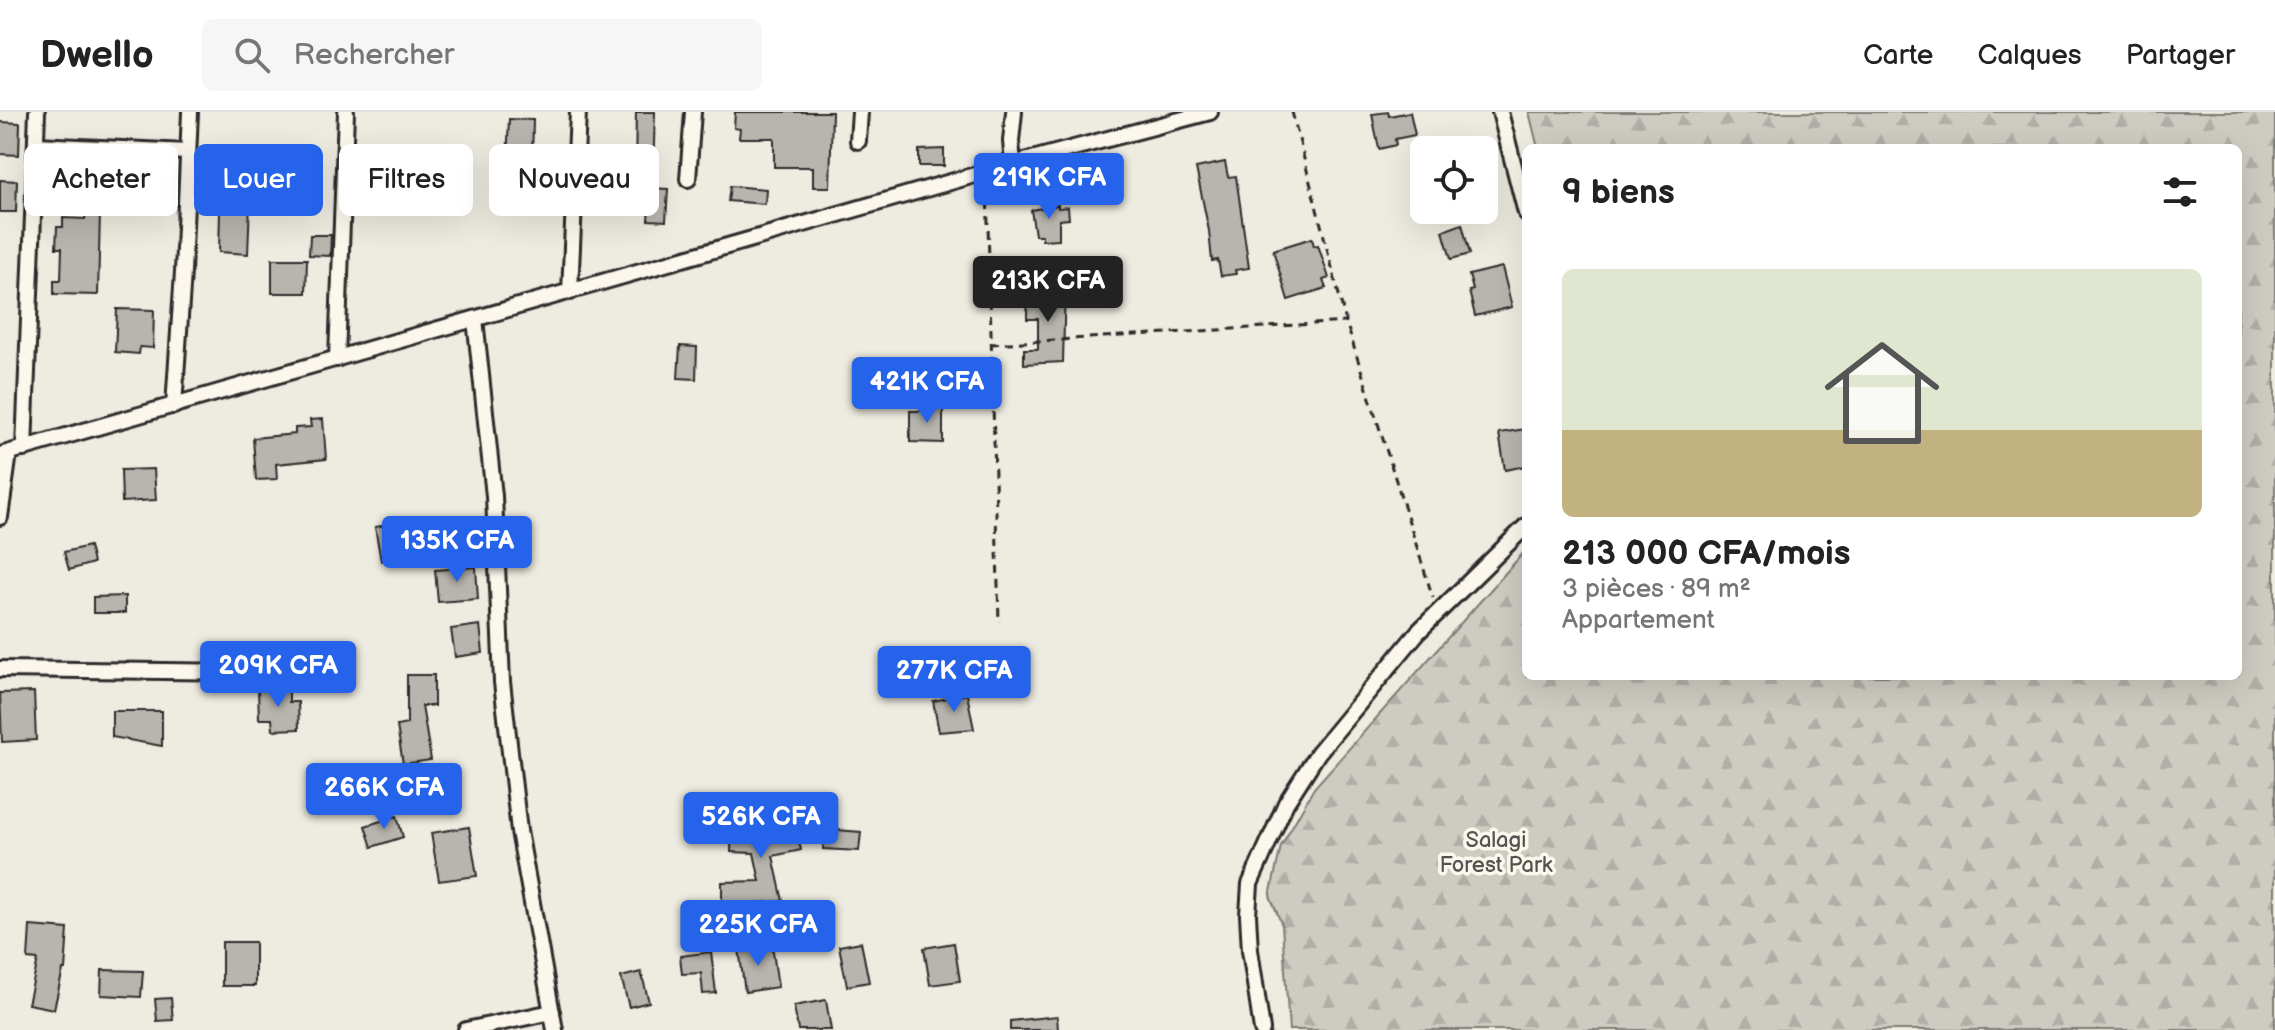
<!DOCTYPE html>
<html lang="fr">
<meta charset="utf-8">
<style>
:root{--surface:#fff;--page:#f6f6f6;--text:#222;--muted:#767676;--line:#e0e0e0;--accent:#2563eb}
body{margin:0;font-family:"Balsamiq Sans",sans-serif;background:var(--page);color:var(--text);height:100vh;display:flex;flex-direction:column;font-size:30px;white-space:nowrap}
*{box-sizing:border-box;margin:0}
p{font-size:26px;color:var(--muted)}
.icon{flex:none;width:44px;height:44px;fill:none;stroke:currentColor;stroke-width:2;stroke-linecap:round;stroke-linejoin:round}
.map{position:relative;flex:1;overflow:hidden}
.drawer{position:absolute;left:1522px;top:32px;width:720px;height:536px;display:flex;flex-direction:column;background:var(--surface);border-radius:12px;box-shadow:0 8px 32px #0002}
.drawer>*{flex:none}
.top-card{position:absolute;left:24px;top:32px;width:760px;height:72px;display:flex;gap:16px}
.tools{position:absolute;left:1410px;top:24px;display:grid;gap:16px}
.tools a{display:grid;place-items:center;width:88px;height:88px;border-radius:12px;background:var(--surface);box-shadow:0 8px 32px #0002;font-size:40px}
.price{position:absolute;translate:-50% -68px;padding:0 18px;border-radius:8px;background:var(--accent);color:#fff;font-size:26px;line-height:52px;filter:drop-shadow(0 2px 4px #0008)}
.price::after{content:'';position:absolute;left:50%;top:48px;width:24px;height:18px;margin-left:-12px;background:inherit;clip-path:polygon(0 0,100% 0,50% 100%)}
.price.current{background:#222;color:#fff}
ul{padding:0;list-style:none}
li{display:grid;align-content:center;gap:16px;height:424px;padding:0 40px}
li span{display:grid;place-items:center;height:248px;border-radius:12px;color:#555}
li>.icon{margin-inline-start:auto}
span .icon{width:144px;height:144px;fill:#fffc;stroke-width:1}
li b{font-size:34px}
h2{display:flex;justify-content:space-between;align-items:center;height:96px;padding:0 40px;font-size:34px}
.pill{padding:0 28px;border-radius:12px;background:var(--surface);box-shadow:0 8px 32px #0002;font-size:28px;line-height:72px}
.pill.current{background:var(--accent);color:#fff}
header{display:flex;align-items:center;gap:48px;box-sizing:border-box;height:112px;padding:0 40px;background:var(--surface);border-bottom:2px solid var(--line)}
header strong{font-size:38px}
nav{display:flex;gap:44px;margin-inline-start:auto;font-size:28px}
.search{width:560px;height:72px;background:var(--page);display:flex;align-items:center;gap:20px;box-sizing:border-box;padding:0 28px;border-radius:12px;color:var(--muted);font-size:30px}
.map>svg:first-child{display:block}
.forest{fill:url(#forest-firs);stroke:#7c7b76;stroke-width:2}
.building{fill:#b8b5ae;stroke:#2b2b2b;stroke-width:2}
.lines{fill:none;stroke-linecap:round;stroke-linejoin:round}
.street-casing{stroke:#2b2b2b;stroke-width:20}
.path{stroke:#2b2b2b;stroke-width:3;stroke-dasharray:8 6;stroke-linecap:butt}
.street{stroke:#fbf7ec;stroke-width:14}
.labels{text-anchor:middle;stroke-width:7;stroke-linejoin:round;paint-order:stroke}
.park-label{font-size:22px;fill:#545351;stroke:#fbf7ec}
</style>
<header>
<strong>Dwello</strong>
<div class="search"><svg class="icon" aria-label="search" viewBox="0 0 24 24"><circle cx="10" cy="10" r="6"/><path d="M15 15l6 6"/></svg>Rechercher</div>
<nav><a>Carte</a><a>Calques</a><a>Partager</a></nav>
</header>
<div class="map">
<svg width="2275" height="918" viewBox="0 0 2275 918">
<defs>
<pattern id="forest-firs" width="22" height="20" patternUnits="userSpaceOnUse" patternTransform="scale(2)"><rect width="22" height="20" fill="#cecbc2"/><path d="M5 1l3.5 6h-7zM16 11l3.5 6h-7z" fill="#b1aea7"/></pattern>
</defs>
<rect width="100%" height="100%" fill="#eeebe0"/>
<filter id="ink" filterUnits="userSpaceOnUse"><feTurbulence type="fractalNoise" baseFrequency=".0125" numOctaves="2"/><feDisplacementMap in="SourceGraphic" scale="16" xChannelSelector="R" yChannelSelector="G"/><feConvolveMatrix kernelMatrix="1 2 1 2 8 2 1 2 1" color-interpolation-filters="sRGB"/></filter>
<g filter="url(#ink)">
<path class="forest" d="M1529,0H2275V918H1289L1282,813L1270,784L1281,734L1314,676L1526,438V564H2238V36H1538Z"/>
<g class="building">
<path d="M636,0H655L653,62L635,60Z"/>
<path d="M735,0H832L830,75H813V55H774V26H739L740,17L734,16Z"/>
<path d="M1388,0L1389,4L1410,0L1415,23L1395,27L1396,33L1379,37L1372,2Z"/>
<path d="M509,7L533,8L532,50L507,49Z"/>
<path d="M0,10L20,11L19,43L0,42Z"/>
<path d="M944,37V54H919V38Z"/>
<path d="M1225,50L1228,65L1236,64L1249,156L1235,158L1236,162L1221,164L1218,148L1212,149L1209,119L1196,56Z"/>
<path d="M230,53L265,55L260,92L250,91L248,142L219,140L220,100H232L233,73L229,72Z"/>
<path d="M0,68L17,69L16,100H0Z"/>
<path d="M730,74L766,77L765,92L728,89Z"/>
<path d="M650,76L668,77L666,109L648,108Z"/>
<path d="M1058,93V96L1068,95L1069,107L1059,108V127L1042,128V123H1035L1031,98Z"/>
<path d="M86,100L100,101L98,183L54,182V168H61L62,136H56L57,115H63V106L85,107Z"/>
<path d="M1462,112L1470,142L1451,147L1443,119Z"/>
<path d="M310,123H331L330,144L309,143Z"/>
<path d="M1312,126L1314,134L1318,133L1329,166L1323,168L1326,176L1288,188L1273,138Z"/>
<path d="M272,147H307L306,181H272Z"/>
<path d="M1502,155L1512,195L1475,204L1469,179L1473,178L1469,163Z"/>
<path d="M1037,172H1065L1063,250L1024,252V237H1038V207H1027V191H1036Z"/>
<path d="M117,197L154,198L153,236L140,235L139,242L115,240Z"/>
<path d="M680,234L697,235L696,267L678,266Z"/>
<path d="M927,294H943V331L910,330V299H927Z"/>
<path d="M323,307L326,347L276,352L277,367L256,368L253,326L295,322V316L311,315L310,308Z"/>
<path d="M1526,317V354L1505,358L1499,321Z"/>
<path d="M154,357L156,388L122,390L121,358Z"/>
<path d="M406,410L412,443L381,449L375,415Z"/>
<path d="M89,434L93,451L69,458L64,440Z"/>
<path d="M476,455L478,487L438,490L435,458Z"/>
<path d="M125,484V501H93V485Z"/>
<path d="M480,513L483,541L455,545L451,517Z"/>
<path d="M407,563H434V594H422L431,648L403,652L397,614L407,612Z"/>
<path d="M289,576V590H298L299,617L273,618L272,607H259L258,577Z"/>
<path d="M34,580L36,628L2,630L0,581Z"/>
<path d="M967,582L974,617L939,620L933,589Z"/>
<path d="M112,599H162V634L112,625Z"/>
<path d="M397,704L403,725L372,735L365,714Z"/>
<path d="M794,706L801,738L773,744L783,789L722,793V770L760,769L754,741L731,740L732,710L769,711Z"/>
<path d="M469,715L477,764L439,769L431,721Z"/>
<path d="M824,717L861,720L859,739L823,737Z"/>
<path d="M30,814L68,817L65,858H63L54,897L28,892L38,848L28,847Z"/>
<rect x="222" y="830" width="33" height="44"/>
<path d="M861,830L869,870L847,874L839,834Z"/>
<path d="M954,831L960,869L930,873L924,836Z"/>
<path d="M772,832L778,875L745,880L739,837Z"/>
<path d="M711,840L716,881L703,882L701,861L682,862L680,844Z"/>
<path d="M102,858L143,859L141,885L101,883Z"/>
<path d="M641,860L649,890L629,895L621,865Z"/>
<path d="M171,886L173,908L157,909L155,887Z"/>
<path d="M826,888L831,918H798L794,894Z"/>
<path d="M1057,904L1058,918H1010V909Z"/>
</g>
<g class="lines">
<g class="street-casing">
<g id="street">
<path d="M1500,0L1526,101"/>
<path d="M858,29L860,0"/>
<path d="M36,33L188,40"/>
<path d="M1013,52L1011,29L1014,0"/>
<path d="M688,67L693,0"/>
<path d="M570,180L578,0"/>
<path d="M475,207L494,384L502,570L519,719L555,918"/>
<path d="M337,247L346,0"/>
<path d="M174,294L183,160L190,0"/>
<path d="M24,337L37,0"/>
<path d="M0,343L1013,52L1210,0"/>
<path d="M0,405L9,341"/>
<path d="M0,557L244,560"/>
<path d="M466,918L552,900"/>
<path d="M1262,918L1250,838L1248,803L1250,772L1286,691L1318,641L1418,520L1526,414"/>
</g>
</g>
<g class="path">
<path d="M1292,0L1346,210L1433,486"/>
<path d="M987,76L999,510"/>
<path d="M991,232L1346,210"/>
</g>
<use href="#street" class="street"/>
</g>
</g>
<g class="labels">
<g class="park-label">
<text x="1496" y="735">Salagi<tspan x="1496" dy="25">Forest Park</tspan></text>
</g>
</g>
</svg>
<div class="tools">
<a><svg class="icon" aria-label="locate" viewBox="0 0 24 24"><circle cx="12" cy="12" r="6"/><path d="M12 2v4M12 18v4M2 12h4M18 12h4"/></svg></a>
</div>
<b class="price" style="left:1049px;top:109px">219K CFA</b>
<b class="price current" style="left:1048px;top:212px">213K CFA</b>
<b class="price" style="left:927px;top:313px">421K CFA</b>
<b class="price" style="left:457px;top:472px">135K CFA</b>
<b class="price" style="left:278px;top:597px">209K CFA</b>
<b class="price" style="left:954px;top:602px">277K CFA</b>
<b class="price" style="left:384px;top:719px">266K CFA</b>
<b class="price" style="left:761px;top:748px">526K CFA</b>
<b class="price" style="left:758px;top:856px">225K CFA</b>
<div class="top-card">
<a class="pill">Acheter</a>
<a class="pill current">Louer</a>
<a class="pill">Filtres</a>
<a class="pill">Nouveau</a>
</div>
<section class="drawer">
<h2>9 biens<svg class="icon" aria-label="filters" viewBox="0 0 24 24"><path d="M4 7h16M4 17h16"/><circle cx="9" cy="7" r="2"/><circle cx="15" cy="17" r="2"/></svg></h2>
<ul>
<li><span style="background:linear-gradient(#dfe7d0 65%,#c2b280 0)"><svg class="icon" aria-label="home" viewBox="0 0 24 24"><path d="M3 11l9-7 9 7M6 9v11h12V9"/></svg></span><div><b>213 000 CFA/mois</b><p>3 pièces · 89 m²</p><p>Appartement</p></div></li>
</ul>
</section>
</div>
